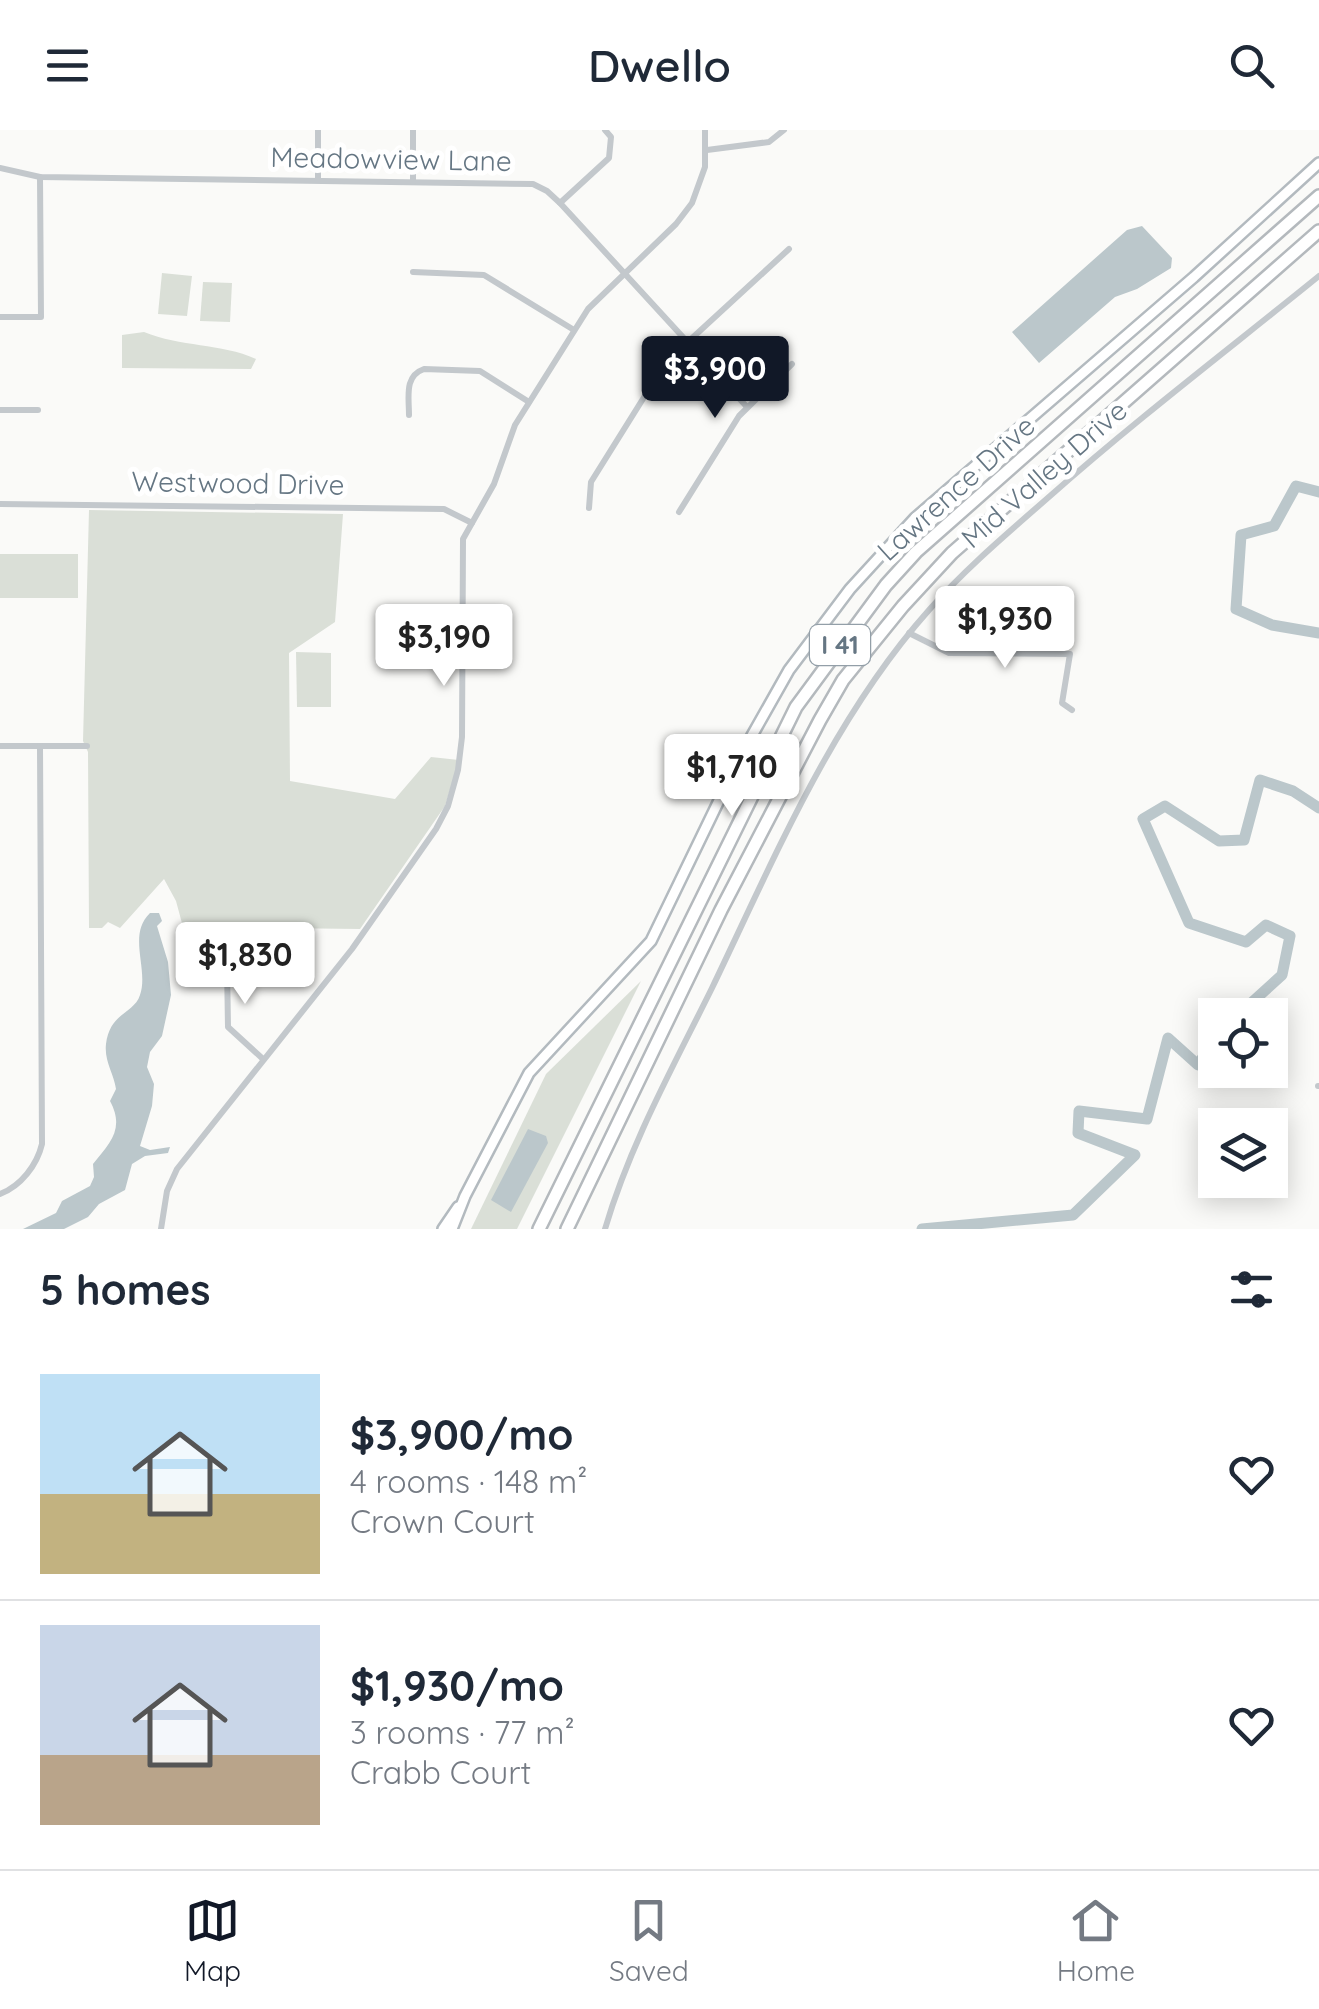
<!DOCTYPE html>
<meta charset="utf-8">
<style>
:root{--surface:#fff;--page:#f6f6f7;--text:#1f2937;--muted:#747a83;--line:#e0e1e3;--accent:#111827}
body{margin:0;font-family:Quicksand,sans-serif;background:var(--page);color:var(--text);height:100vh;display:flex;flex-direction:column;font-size:38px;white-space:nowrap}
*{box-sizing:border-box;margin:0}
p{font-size:32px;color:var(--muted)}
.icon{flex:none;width:55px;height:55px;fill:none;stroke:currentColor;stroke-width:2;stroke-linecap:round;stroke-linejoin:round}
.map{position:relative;height:1099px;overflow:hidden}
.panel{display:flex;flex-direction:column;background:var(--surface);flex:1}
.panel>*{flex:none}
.fabs{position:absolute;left:1198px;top:868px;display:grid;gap:20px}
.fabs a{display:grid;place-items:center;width:90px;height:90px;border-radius:0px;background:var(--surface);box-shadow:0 5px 25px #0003;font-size:50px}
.price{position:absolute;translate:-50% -85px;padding:0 22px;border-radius:10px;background:#fff;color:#222;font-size:32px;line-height:65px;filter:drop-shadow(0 2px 5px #0008)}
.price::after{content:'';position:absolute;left:50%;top:60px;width:30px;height:22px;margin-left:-15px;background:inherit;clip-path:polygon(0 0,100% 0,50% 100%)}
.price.selected{background:var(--accent);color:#fff}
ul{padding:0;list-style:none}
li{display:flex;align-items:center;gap:30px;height:250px;padding:0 40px}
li+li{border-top:2px solid var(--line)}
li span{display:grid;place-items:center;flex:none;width:280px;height:200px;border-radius:0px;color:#555}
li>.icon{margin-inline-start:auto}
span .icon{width:120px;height:120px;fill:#fffc;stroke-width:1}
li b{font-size:42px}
h2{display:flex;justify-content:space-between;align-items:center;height:120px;padding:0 40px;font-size:42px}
header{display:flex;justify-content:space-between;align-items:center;height:130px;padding:0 40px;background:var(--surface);font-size:45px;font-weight:600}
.dock{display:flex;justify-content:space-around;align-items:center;height:140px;border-top:2px solid var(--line);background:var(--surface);font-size:28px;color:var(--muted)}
.dock a{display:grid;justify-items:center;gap:5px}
.dock .selected{color:var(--accent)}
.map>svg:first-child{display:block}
.green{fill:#dadfd7}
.water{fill:#bbc7cb}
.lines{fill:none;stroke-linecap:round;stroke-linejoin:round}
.river{stroke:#bbc7cb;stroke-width:11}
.secondary-casing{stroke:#b3babf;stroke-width:14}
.highway-casing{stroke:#b4b9bd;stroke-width:16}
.street{stroke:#c3c8cc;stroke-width:6}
.secondary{stroke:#fff;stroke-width:9}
.highway{stroke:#fff;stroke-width:11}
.labels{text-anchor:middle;stroke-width:10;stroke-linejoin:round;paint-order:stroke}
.shield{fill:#fff;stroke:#939fa8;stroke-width:2.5}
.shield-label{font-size:25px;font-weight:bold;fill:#657683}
.street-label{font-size:28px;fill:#657683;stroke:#fff}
</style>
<header><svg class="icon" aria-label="menu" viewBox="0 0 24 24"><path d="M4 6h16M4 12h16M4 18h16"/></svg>Dwello<svg class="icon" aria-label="search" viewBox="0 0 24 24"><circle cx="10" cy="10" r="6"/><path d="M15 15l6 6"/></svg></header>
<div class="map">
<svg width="1319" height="1099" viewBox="0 0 1319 1099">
<rect width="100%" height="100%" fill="#fafaf8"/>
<g class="green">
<path d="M162,143L192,146L187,186L158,184Z"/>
<path d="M203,152L232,153L230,192L200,191Z"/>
<path d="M144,202C180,217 221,213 256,229L251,239L122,238V205Z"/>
<path d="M89,380L343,384L335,492L289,523L290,651L395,669L431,627L459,630L445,676L360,799L183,797L176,771L164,749L120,798L108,792L102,798H89L88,622L83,611Z"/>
<rect x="0" y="424" width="78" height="44"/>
<path d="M296,522L331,523V577H297Z"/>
<path d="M641,851L517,1099H471L546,944Z"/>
</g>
<g class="water">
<path d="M1142,96L1172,128L1171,138L1137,159L1115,167L1039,233L1012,202L1127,100Z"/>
<path d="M150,783H159L162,791L157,796L168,832L171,865L162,906L150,922L147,937L154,954L152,976L140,1016L150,1020L170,1017L168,1023L145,1026L132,1034L125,1060L99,1074L88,1087L64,1099H23L56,1083L62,1071L90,1056L94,1047L93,1034C110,1013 125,999 110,971L116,959C114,944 104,931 106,914C110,882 134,884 140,865C149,839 127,805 150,783Z"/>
<path d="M528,999L546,1006L548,1013L511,1082L491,1070Z"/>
</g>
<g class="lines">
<g class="river">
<path d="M1319,362L1296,356L1274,396L1241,405L1236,479L1272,495L1319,503"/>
<path d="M1238,885L1282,845L1290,806L1266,795L1246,812L1189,793L1143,689L1165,676L1219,711L1244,710L1260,650L1293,661L1319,678"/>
<path d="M922,1099L1073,1085L1135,1025L1078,1003L1079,981L1147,989L1168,908L1198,935L1215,908"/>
</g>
<g class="secondary-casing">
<g id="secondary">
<path d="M443,1099L458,1077"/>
<path d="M452,1099L465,1066L529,943L651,811L741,625L789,540L850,459L915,388L1194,147L1319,33"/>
</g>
</g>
<g class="highway-casing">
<g id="highway">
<path d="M539,1099L796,577L886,455L916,422L1319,66"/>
<path d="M567,1099L721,780L820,590L843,550L903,476L952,423L1319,101"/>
</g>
</g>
<g class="street">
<path d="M318,0V50"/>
<path d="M707,20L769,12L784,0"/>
<path d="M0,38L40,47L533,54L547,61L560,73L747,277"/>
<path d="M413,52V0"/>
<path d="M560,73L609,28L611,7L605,0"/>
<path d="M413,142L484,145L574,200"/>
<path d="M0,187H41L40,47"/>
<path d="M0,280H38"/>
<path d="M409,285C409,267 404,246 424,239L480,241L529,272"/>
<path d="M0,374L444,379L472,393"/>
<path d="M589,378L591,352L666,232L789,119"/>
<path d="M679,382L739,286L792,234"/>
<path d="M909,503L949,523L1070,524L1062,573L1072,580"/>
<path d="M0,616H87"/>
<path d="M232,819L227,835L228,897L263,929"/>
<path d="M1318,956H1319"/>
<path d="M0,1064C21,1056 37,1035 42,1014L40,616"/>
<path d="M161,1099L167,1061L177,1039L352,819L436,699L448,676L458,640L462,607L463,409L494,354L515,295L588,179L676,94L692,73L705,37V0"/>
<path d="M605,1099C630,1014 673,937 712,858C775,727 832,589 929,480C966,438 1009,402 1050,366C1137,289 1229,219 1319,146"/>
</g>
<use href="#secondary" class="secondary"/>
<use href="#highway" class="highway"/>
</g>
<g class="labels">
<rect class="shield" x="810" y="495" width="60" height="40" rx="8"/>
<g class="shield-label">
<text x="840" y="524">I 41</text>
</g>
<g class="street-label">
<text transform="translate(391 29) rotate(1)" y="10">Meadowview Lane</text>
<text transform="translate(1044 344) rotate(-41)" y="10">Mid Valley Drive</text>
<text transform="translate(238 353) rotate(1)" y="10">Westwood Drive</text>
<text transform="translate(956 358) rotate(-42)" y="10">Lawrence Drive</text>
</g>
</g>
</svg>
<div class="fabs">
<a><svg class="icon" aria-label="locate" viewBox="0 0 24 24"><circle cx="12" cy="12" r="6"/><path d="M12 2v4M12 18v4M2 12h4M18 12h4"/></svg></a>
<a><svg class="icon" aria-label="layers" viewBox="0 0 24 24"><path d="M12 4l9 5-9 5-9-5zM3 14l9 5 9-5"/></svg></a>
</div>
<b class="price selected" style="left:715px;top:291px">$3,900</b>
<b class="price" style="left:1005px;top:541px">$1,930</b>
<b class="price" style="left:444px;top:559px">$3,190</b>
<b class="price" style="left:732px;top:689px">$1,710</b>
<b class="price" style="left:245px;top:877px">$1,830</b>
</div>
<section class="panel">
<h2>5 homes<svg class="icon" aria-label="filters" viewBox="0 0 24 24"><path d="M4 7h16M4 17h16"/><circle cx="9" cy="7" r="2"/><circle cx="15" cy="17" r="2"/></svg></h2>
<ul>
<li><span style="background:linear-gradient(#bfe0f5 60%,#c2b280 0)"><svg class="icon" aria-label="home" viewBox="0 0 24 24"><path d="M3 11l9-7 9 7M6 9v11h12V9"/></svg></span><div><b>$3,900/mo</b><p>4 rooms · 148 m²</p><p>Crown Court</p></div><svg class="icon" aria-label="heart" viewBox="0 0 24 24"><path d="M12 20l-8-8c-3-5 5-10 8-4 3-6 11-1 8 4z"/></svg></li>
<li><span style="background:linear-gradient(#c9d6e8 65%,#b9a48a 0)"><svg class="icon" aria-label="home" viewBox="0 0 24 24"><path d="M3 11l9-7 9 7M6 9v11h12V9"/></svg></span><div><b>$1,930/mo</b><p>3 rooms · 77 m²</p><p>Crabb Court</p></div><svg class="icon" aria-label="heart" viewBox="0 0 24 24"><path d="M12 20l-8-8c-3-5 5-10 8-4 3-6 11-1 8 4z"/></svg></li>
</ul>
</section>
<nav class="dock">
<a class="selected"><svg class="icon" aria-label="map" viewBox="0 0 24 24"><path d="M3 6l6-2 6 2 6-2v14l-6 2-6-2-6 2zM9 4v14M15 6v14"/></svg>Map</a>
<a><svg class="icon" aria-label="saved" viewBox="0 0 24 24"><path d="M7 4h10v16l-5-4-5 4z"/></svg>Saved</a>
<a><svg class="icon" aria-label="home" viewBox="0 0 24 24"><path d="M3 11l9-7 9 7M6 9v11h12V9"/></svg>Home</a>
</nav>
